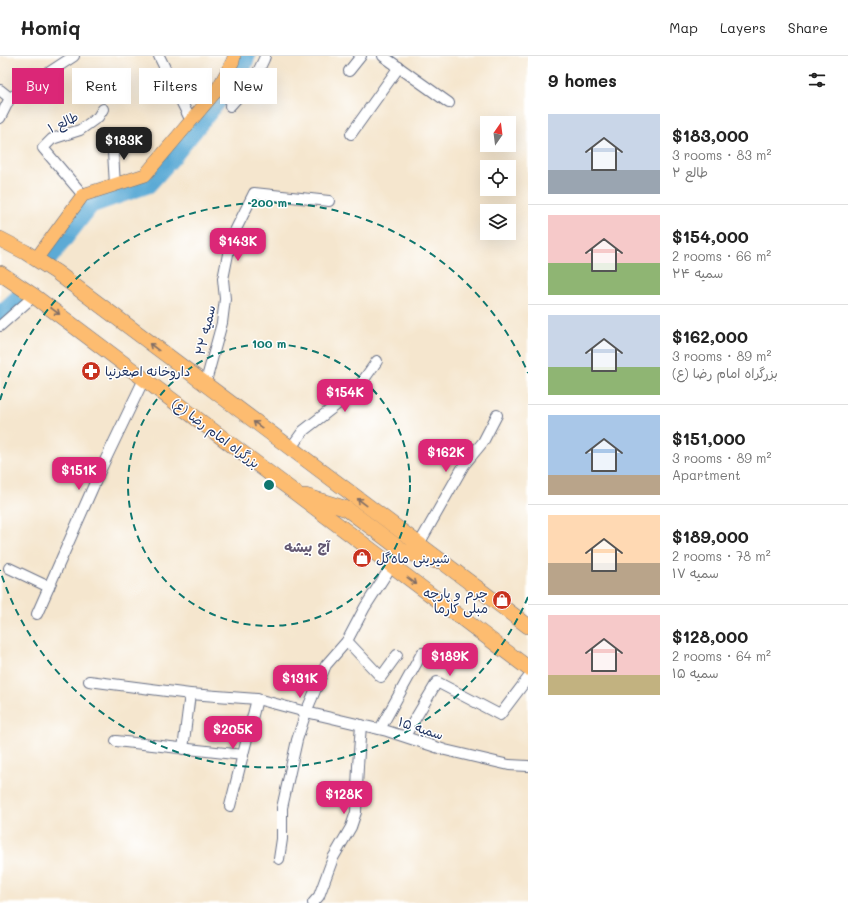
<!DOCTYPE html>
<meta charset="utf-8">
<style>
:root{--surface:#fff;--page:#f6f6f6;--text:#222;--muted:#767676;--line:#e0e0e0;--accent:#db2777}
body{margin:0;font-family:Mali,"Playpen Sans Arabic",sans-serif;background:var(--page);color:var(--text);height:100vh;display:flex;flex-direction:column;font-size:15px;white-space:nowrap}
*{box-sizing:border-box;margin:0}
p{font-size:13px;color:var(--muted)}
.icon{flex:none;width:22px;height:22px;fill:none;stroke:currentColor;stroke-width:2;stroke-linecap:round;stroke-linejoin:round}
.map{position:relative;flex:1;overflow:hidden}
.sheet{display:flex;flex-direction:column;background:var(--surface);width:320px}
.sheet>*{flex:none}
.hud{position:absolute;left:12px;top:12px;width:380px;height:36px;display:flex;gap:8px}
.needle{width:26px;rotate:14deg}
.tools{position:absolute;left:480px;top:60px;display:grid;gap:8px}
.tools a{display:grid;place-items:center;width:36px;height:36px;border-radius:0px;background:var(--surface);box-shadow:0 4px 16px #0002;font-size:20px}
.price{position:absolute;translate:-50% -34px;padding:0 9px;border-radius:8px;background:var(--accent);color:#fff;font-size:13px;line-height:26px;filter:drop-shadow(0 1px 2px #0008)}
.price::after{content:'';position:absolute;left:50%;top:24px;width:12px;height:9px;margin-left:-6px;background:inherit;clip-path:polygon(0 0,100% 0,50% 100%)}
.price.current{background:#222;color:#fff}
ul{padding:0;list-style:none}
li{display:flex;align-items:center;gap:12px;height:100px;padding:0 20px}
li+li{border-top:1px solid var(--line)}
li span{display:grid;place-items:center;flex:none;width:112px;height:80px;border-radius:0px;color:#555}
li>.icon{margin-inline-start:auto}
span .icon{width:48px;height:48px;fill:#fffc;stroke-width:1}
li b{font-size:17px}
h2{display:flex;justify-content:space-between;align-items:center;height:48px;padding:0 20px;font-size:17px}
.chip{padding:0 14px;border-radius:0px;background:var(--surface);box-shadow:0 4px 16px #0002;font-size:14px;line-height:36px}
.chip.current{background:var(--accent);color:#fff}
header{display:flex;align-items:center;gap:24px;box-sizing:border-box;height:56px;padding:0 20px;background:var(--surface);border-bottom:1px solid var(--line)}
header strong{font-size:19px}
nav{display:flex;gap:22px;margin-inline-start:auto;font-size:14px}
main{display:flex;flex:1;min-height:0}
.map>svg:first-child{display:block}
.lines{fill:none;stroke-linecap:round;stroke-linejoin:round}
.river{stroke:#5caad5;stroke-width:17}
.minor-casing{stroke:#676f85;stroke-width:12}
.major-casing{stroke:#676f85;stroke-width:14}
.highway-casing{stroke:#676f85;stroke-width:16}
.minor{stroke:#fff;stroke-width:10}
.major{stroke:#fdbc70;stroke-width:13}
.highway{stroke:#fdbc70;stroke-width:15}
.oneway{stroke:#816e66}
.ring{fill:none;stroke:#0f766e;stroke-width:2;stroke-dasharray:7 5}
.labels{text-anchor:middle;stroke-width:3;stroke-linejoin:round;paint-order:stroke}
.street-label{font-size:13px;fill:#1b2f5e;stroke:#fff}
.poi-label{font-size:13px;fill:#1b2f5e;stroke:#fff;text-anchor:start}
.neighbourhood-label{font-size:14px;font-weight:bold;fill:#645973;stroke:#fff}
.centre{fill:#0f766e;stroke:#fff;stroke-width:2}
.ring-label{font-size:12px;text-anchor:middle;font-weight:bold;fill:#0f766e;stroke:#fff;stroke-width:3;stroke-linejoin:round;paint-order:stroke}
</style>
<header>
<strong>Homiq</strong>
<nav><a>Map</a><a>Layers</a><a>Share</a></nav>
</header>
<main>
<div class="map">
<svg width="528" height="847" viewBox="0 0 528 847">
<rect width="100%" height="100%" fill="#fff"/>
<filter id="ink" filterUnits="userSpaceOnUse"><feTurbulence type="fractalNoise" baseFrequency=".025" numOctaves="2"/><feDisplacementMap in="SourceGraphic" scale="8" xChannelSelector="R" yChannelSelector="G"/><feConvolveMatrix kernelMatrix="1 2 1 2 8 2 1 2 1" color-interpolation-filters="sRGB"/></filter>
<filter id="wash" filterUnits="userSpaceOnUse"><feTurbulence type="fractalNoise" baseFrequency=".012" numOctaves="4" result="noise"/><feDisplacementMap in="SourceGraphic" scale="16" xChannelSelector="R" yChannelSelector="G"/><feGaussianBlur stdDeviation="0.9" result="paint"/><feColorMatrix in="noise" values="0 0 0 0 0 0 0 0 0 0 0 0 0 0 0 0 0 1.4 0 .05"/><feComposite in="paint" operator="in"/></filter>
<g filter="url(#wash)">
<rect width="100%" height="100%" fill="#f5e6ce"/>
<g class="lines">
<g class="river">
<path d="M48,204L91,149L148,129L173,101L241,17L247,0"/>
<path d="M0,258L23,237"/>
</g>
</g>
</g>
<g filter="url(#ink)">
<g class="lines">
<g class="minor-casing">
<g id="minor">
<path d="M159,0L191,65"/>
<path d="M383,0L449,47"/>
<path d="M349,15L361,0"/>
<path d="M0,34L10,42L74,0"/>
<path d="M230,50L255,22L264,3L265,0"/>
<path d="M0,62L10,42"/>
<path d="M351,78L399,11"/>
<path d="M112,80L115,129"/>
<path d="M83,139L43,92L52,83L80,74L98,61L103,53"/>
<path d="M0,270L34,240"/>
<path d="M205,329L222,267L225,243L223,223L231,183L254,137L329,145"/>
<path d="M290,393L303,375L357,333L377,305"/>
<path d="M419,488L464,409L483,386L497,359"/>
<path d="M9,512L49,531"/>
<path d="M37,558L101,413L144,323"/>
<path d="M347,585L381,621L397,599"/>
<path d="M89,625L190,638L257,643L306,656L387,675L445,694L509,709L528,710"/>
<path d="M380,673L422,597"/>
<path d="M405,680L437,626L500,659L528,622"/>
<path d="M116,685L243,699"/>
<path d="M183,693L190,638"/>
<path d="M230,750L257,643"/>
<path d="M279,803L282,783V752L297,684L306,656L326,609L347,585L365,551L392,509"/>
<path d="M313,847L319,840L333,802L351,771L356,756L358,710L361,669"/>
</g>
</g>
<g class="major-casing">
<path id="major" d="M36,203L83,139L145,119L217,34L233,5L234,0"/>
</g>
<g class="highway-casing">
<g id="highway">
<path d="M0,183L25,196L56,216L528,570"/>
<path d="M0,217L34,240L528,612"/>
<path d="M305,440L347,453L403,495L436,505"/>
</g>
</g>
<use href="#minor" class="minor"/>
<use href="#major" class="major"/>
<use href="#highway" class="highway"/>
</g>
<defs><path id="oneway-shaft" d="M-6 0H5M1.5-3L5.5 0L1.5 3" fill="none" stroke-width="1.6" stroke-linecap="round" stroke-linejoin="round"/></defs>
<g class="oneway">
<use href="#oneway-shaft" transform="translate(55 255) rotate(37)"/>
<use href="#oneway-shaft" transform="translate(154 291) rotate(-143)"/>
<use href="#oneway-shaft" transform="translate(258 369) rotate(-143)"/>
<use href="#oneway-shaft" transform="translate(362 446) rotate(-143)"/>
<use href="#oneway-shaft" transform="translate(412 525) rotate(37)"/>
</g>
</g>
<g class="ring">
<circle cx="269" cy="429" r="141"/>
<path d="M528 541A282 282 0 0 1 0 514M0 344A282 282 0 0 1 528 317"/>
</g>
<defs>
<g id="pharmacy-disc" transform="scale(1)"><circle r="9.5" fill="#c8321e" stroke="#fff"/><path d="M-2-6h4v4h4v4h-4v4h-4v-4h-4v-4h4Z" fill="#fff"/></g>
<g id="shop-disc" transform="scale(1)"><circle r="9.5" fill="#c8321e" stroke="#fff"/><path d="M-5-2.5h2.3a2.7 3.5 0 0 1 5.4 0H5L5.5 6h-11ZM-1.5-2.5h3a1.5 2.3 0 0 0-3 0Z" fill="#fff"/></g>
</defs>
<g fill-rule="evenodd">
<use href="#pharmacy-disc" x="91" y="315"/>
<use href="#shop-disc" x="362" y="502"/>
<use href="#shop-disc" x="502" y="544"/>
</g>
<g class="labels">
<g class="street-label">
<text transform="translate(63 66) rotate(-25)" y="5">طالع ۱</text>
<text transform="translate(205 274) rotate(-77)" y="5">سمیه ۲۲</text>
<text transform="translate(216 377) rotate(37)" y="5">بزرگراه امام رضا (ع)</text>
<text transform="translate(421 672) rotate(18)" y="5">سمیه ۱۵</text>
</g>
<g class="poi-label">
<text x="105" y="320">داروخانه اصغرنیا</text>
<text x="376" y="507">شیرینی ماه‌گل</text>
<text x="488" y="542" text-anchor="end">چرم و پارچه<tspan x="488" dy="15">مبلی کارما</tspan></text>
</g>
<g class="neighbourhood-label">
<text x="307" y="496">آج بیشه</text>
</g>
</g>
<circle cx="269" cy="429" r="6" class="centre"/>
<g class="ring-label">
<text x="269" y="151">200 m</text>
<text x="269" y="292">100 m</text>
</g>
</svg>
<div class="tools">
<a><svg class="needle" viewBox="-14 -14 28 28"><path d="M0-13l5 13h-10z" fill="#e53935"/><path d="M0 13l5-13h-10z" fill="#767676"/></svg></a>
<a><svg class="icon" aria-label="locate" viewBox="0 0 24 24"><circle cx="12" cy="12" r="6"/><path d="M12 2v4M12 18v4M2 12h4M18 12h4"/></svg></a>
<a><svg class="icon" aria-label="layers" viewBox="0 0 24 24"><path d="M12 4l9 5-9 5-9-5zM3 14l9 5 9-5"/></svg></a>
</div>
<b class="price current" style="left:124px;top:105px">$183K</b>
<b class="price" style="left:238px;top:206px">$143K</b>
<b class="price" style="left:345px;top:357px">$154K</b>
<b class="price" style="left:446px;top:417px">$162K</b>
<b class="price" style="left:79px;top:435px">$151K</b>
<b class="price" style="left:450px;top:621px">$189K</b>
<b class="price" style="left:300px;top:643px">$131K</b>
<b class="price" style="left:233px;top:694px">$205K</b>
<b class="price" style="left:344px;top:759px">$128K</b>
<div class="hud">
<a class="chip current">Buy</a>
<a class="chip">Rent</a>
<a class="chip">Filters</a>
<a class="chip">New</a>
</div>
</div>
<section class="sheet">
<h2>9 homes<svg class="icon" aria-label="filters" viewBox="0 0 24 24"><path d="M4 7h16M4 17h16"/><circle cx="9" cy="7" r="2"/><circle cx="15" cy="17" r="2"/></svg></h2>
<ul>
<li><span style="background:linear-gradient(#c9d6e8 70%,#9aa5b1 0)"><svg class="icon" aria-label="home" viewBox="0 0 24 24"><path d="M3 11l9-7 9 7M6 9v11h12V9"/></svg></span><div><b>$183,000</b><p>3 rooms · 83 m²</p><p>طالع ۲</p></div></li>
<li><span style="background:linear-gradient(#f6c9c9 60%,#8fb573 0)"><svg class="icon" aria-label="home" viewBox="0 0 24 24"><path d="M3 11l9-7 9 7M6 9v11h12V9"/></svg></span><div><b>$154,000</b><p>2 rooms · 66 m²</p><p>سمیه ۲۴</p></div></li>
<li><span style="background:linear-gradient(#c9d6e8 65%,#8fb573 0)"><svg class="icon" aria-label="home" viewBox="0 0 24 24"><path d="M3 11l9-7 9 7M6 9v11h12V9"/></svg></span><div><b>$162,000</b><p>3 rooms · 89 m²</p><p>بزرگراه امام رضا (ع)</p></div></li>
<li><span style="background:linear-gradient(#a9c7e8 75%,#b9a48a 0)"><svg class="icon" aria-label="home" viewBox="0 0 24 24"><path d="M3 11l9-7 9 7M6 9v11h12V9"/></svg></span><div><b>$151,000</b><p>3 rooms · 89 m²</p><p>Apartment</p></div></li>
<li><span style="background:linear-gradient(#ffd9b3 60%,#b9a48a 0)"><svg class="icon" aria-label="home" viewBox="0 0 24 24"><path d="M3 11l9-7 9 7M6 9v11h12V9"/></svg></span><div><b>$189,000</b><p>2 rooms · 78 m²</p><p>سمیه ۱۷</p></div></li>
<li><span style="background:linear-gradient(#f6c9c9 75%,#c2b280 0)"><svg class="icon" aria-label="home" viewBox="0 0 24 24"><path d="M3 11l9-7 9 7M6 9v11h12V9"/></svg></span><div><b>$128,000</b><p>2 rooms · 64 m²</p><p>سمیه ۱۵</p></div></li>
</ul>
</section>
</main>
